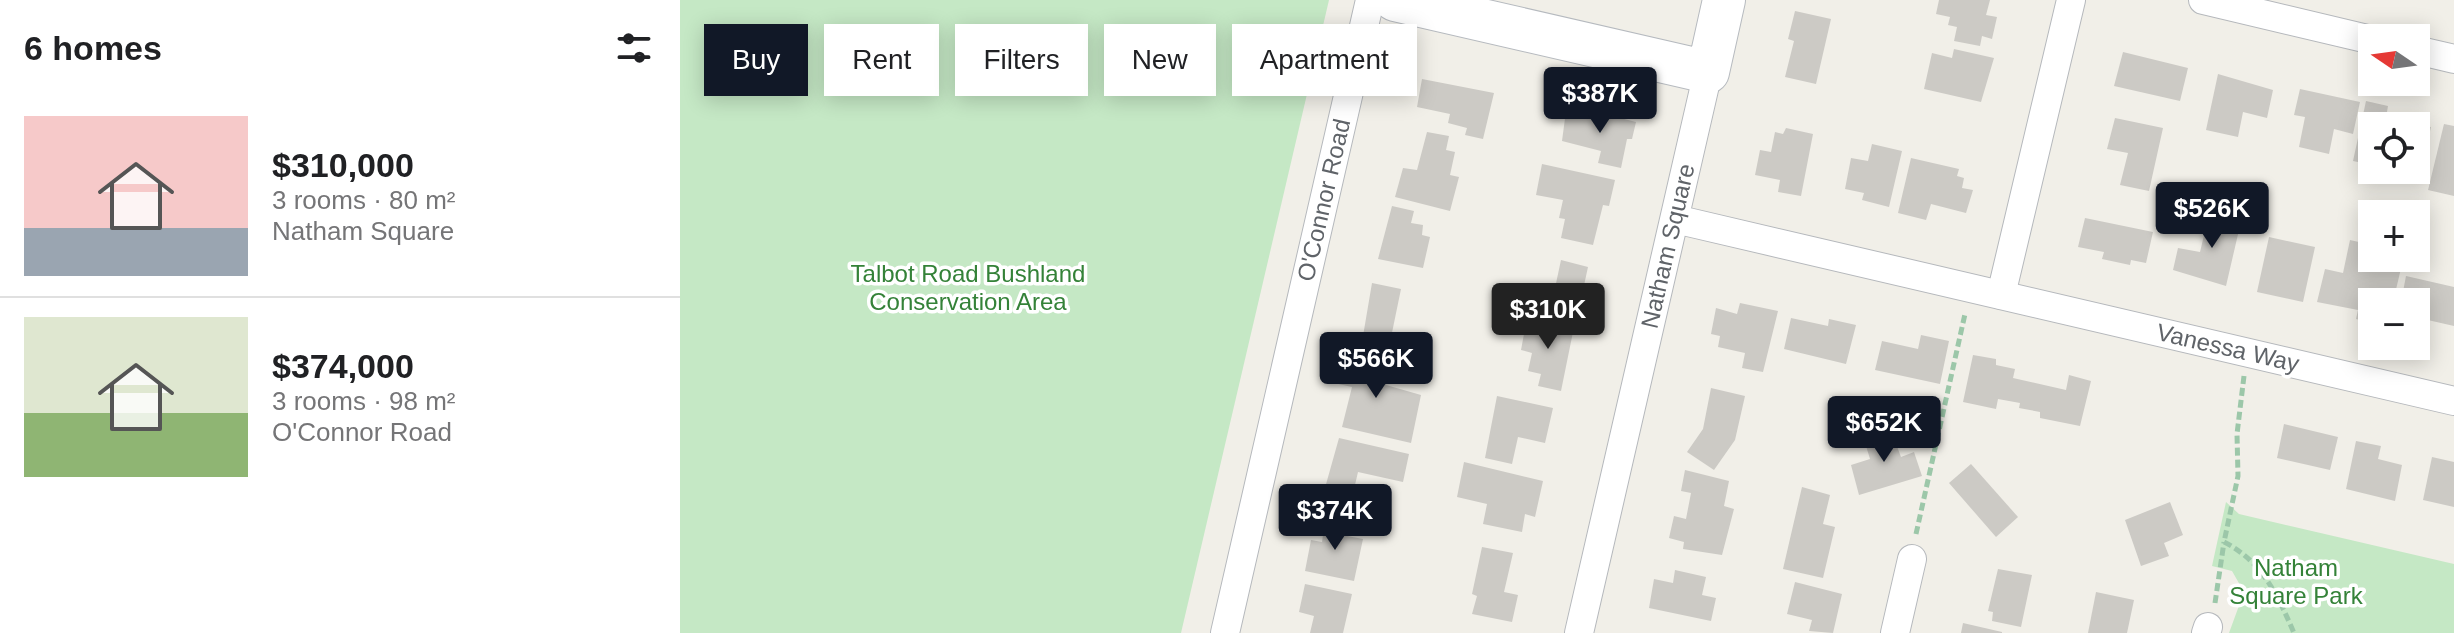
<!DOCTYPE html>
<meta charset="utf-8">
<style>
:root{--surface:#fff;--page:#f6f6f6;--text:#202124;--muted:#757577;--line:#e0e0e0;--accent:#111827}
body{margin:0;font-family:Helvetica,sans-serif;background:var(--page);color:var(--text);height:100vh;display:flex;flex-direction:column;font-size:30px;white-space:nowrap}
*{box-sizing:border-box;margin:0}
p{font-size:26px;color:var(--muted)}
.icon{flex:none;width:44px;height:44px;fill:none;stroke:currentColor;stroke-width:2;stroke-linecap:round;stroke-linejoin:round}
.map{position:relative;flex:1;overflow:hidden}
.sheet{display:flex;flex-direction:column;background:var(--surface);width:680px}
.sheet>*{flex:none}
.hud{position:absolute;left:24px;top:24px;width:760px;height:72px;display:flex;gap:16px}
.needle{width:52px;rotate:283deg}
.tools{position:absolute;left:1678px;top:24px;display:grid;gap:16px}
.tools a{display:grid;place-items:center;width:72px;height:72px;border-radius:0px;background:var(--surface);box-shadow:0 4px 20px #0003;font-size:40px}
.price{position:absolute;translate:-50% -68px;padding:0 18px;border-radius:8px;background:var(--accent);color:#fff;font-size:26px;line-height:52px;filter:drop-shadow(0 2px 4px #0008)}
.price::after{content:'';position:absolute;left:50%;top:48px;width:24px;height:18px;margin-left:-12px;background:inherit;clip-path:polygon(0 0,100% 0,50% 100%)}
.price.selected{background:#222;color:#fff}
ul{padding:0;list-style:none}
li{display:flex;align-items:center;gap:24px;height:200px;padding:0 24px}
li+li{border-top:2px solid var(--line)}
li span{display:grid;place-items:center;flex:none;width:224px;height:160px;border-radius:0px;color:#555}
li>.icon{margin-inline-start:auto}
span .icon{width:96px;height:96px;fill:#fffc;stroke-width:1}
li b{font-size:34px}
h2{display:flex;justify-content:space-between;align-items:center;height:96px;padding:0 24px;font-size:34px}
.pill{padding:0 28px;border-radius:0px;background:var(--surface);box-shadow:0 4px 20px #0003;font-size:28px;line-height:72px}
.pill.selected{background:var(--accent);color:#fff}
main{display:flex;flex:1;min-height:0}
.map>svg:first-child{display:block}
.green{fill:#c5e8c5}
.building{fill:#cccac5}
.lines{fill:none;stroke-linecap:round;stroke-linejoin:round}
.street-casing{stroke:#b5b8bc;stroke-width:30}
.secondary-casing{stroke:#b6babf;stroke-width:44}
.path{stroke:#9cc7a9;stroke-width:5;stroke-dasharray:8 4;stroke-linecap:butt}
.street{stroke:#fff;stroke-width:28}
.secondary{stroke:#fff;stroke-width:42}
.labels{text-anchor:middle;stroke-width:7;stroke-linejoin:round;paint-order:stroke}
.street-label{font-size:24px;fill:#5f6368;stroke:#fff}
.park-label{font-size:24px;fill:#348238;stroke:#fff}
</style>
<main>
<section class="sheet">
<h2>6 homes<svg class="icon" aria-label="filters" viewBox="0 0 24 24"><path d="M4 7h16M4 17h16"/><circle cx="9" cy="7" r="2"/><circle cx="15" cy="17" r="2"/></svg></h2>
<ul>
<li><span style="background:linear-gradient(#f6c9c9 70%,#9aa5b1 0)"><svg class="icon" aria-label="home" viewBox="0 0 24 24"><path d="M3 11l9-7 9 7M6 9v11h12V9"/></svg></span><div><b>$310,000</b><p>3 rooms · 80 m²</p><p>Natham Square</p></div></li>
<li><span style="background:linear-gradient(#dfe7d0 60%,#8fb573 0)"><svg class="icon" aria-label="home" viewBox="0 0 24 24"><path d="M3 11l9-7 9 7M6 9v11h12V9"/></svg></span><div><b>$374,000</b><p>3 rooms · 98 m²</p><p>O'Connor Road</p></div></li>
</ul>
</section>
<div class="map">
<svg width="1774" height="633" viewBox="0 0 1774 633">
<rect width="100%" height="100%" fill="#f1efe8"/>
<g class="green">
<path d="M0,0H649L501,633H0Z"/>
<path d="M1546,502L1559,514L1774,564V633H1549L1564,592L1552,571L1532,566Z"/>
</g>
<g class="building">
<path d="M1259,0H1310L1306,15L1317,17L1312,39L1302,36L1300,46L1274,41L1277,27L1268,25L1270,17L1256,14Z"/>
<path d="M1115,11L1151,19L1136,84L1105,77L1114,41L1108,39Z"/>
<path d="M1274,49L1314,58L1301,102L1244,89L1252,53L1272,58Z"/>
<path d="M1443,52L1508,68L1500,101L1434,86Z"/>
<path d="M1538,74L1593,90L1587,118L1563,112L1558,137L1526,130Z"/>
<path d="M742,79L814,93L803,139L785,135L787,128L768,123L770,114L737,107Z"/>
<path d="M1620,89L1680,102L1673,134L1654,129L1649,154L1619,147L1625,117L1614,115Z"/>
<path d="M1686,101L1708,106L1706,118L1751,127L1745,153L1736,151V126H1692V165L1673,161Z"/>
<path d="M905,109L956,122L952,139H947L941,168L918,163L921,151L882,141L886,111L905,116Z"/>
<path d="M1435,118L1483,128L1469,191L1440,185L1448,153L1427,149Z"/>
<path d="M1764,124L1774,126V196L1748,190Z"/>
<path d="M1106,128L1133,134L1121,196L1098,192L1100,180L1075,175L1080,150L1091,152L1095,132L1103,134Z"/>
<path d="M747,132L769,136L766,150L775,152L770,175L779,177L770,211L715,197L723,168L737,170Z"/>
<path d="M1192,144L1222,151L1209,207L1182,200L1184,193L1165,189L1171,158L1188,161Z"/>
<path d="M1231,158L1279,169L1277,176L1284,178L1282,188L1293,190L1286,213L1251,204L1246,220L1218,213Z"/>
<path d="M862,164L935,180L929,206L923,205L913,245L881,238L885,219L879,218L883,200L856,195Z"/>
<path d="M712,206L734,211L731,223L743,225L742,235L750,237L743,268L698,259Z"/>
<path d="M1530,210L1562,217L1546,286L1493,270L1498,248L1520,252Z"/>
<path d="M1405,218L1473,232L1466,263L1451,260L1450,265L1422,259L1424,252L1398,247Z"/>
<path d="M1589,237L1635,247L1623,302L1577,292Z"/>
<path d="M1670,240L1692,245V258L1723,260L1713,302H1692V323L1676,319L1678,310L1637,302L1645,269L1663,273Z"/>
<path d="M881,260L908,267L903,290L910,292L905,317L898,316L897,321L869,316Z"/>
<path d="M1726,276L1774,287V326L1739,318L1736,325V302H1721Z"/>
<path d="M692,283L721,289L708,352L686,348L688,337L683,336Z"/>
<path d="M1060,303L1098,311L1083,372L1062,368L1065,353L1038,347L1040,336L1031,334L1036,308L1057,314Z"/>
<path d="M847,318L894,327L881,391L858,386L861,374L848,371L852,353L841,350Z"/>
<path d="M1111,318L1148,326L1149,319L1176,325L1166,364L1104,349Z"/>
<path d="M1241,335L1269,341L1260,384L1195,370L1202,341L1238,349Z"/>
<path d="M659,354L710,364L706,385L741,395L731,443L662,427L672,387L654,383Z"/>
<path d="M1293,355L1316,359V365L1335,369L1333,378L1386,390L1389,375L1411,381L1400,426L1360,418V412L1339,408L1340,403L1318,399L1316,409L1283,402Z"/>
<path d="M1031,388L1065,396L1055,440L1034,470L1007,452L1023,429Z"/>
<path d="M817,396L873,408L865,443L838,437L832,464L805,458Z"/>
<path d="M1604,424L1658,437L1650,470L1597,458Z"/>
<path d="M1209,425L1221,457L1234,452L1242,476L1179,495L1171,465L1190,459L1183,436Z"/>
<path d="M659,438L729,454L723,482L678,472L671,502L643,495Z"/>
<path d="M1676,441L1701,446L1698,459L1722,465L1715,501L1666,489Z"/>
<path d="M1752,457L1774,462V507L1743,500Z"/>
<path d="M784,462L863,481L855,517L845,514L842,532L803,524L807,504L777,497Z"/>
<path d="M1291,464L1338,517L1316,537L1269,483Z"/>
<path d="M1005,470L1049,481L1044,506L1054,509L1042,555L1003,549L1004,542L989,538L994,516L1006,519L1011,493L1001,491Z"/>
<path d="M1122,487L1150,495L1143,524L1155,527L1143,578L1103,569Z"/>
<path d="M1490,502L1503,535L1484,543L1489,556L1461,566L1445,520Z"/>
<path d="M646,514L666,518L662,535L683,539L674,581L625,571L631,540L642,542Z"/>
<path d="M802,547L833,553L824,592L838,595L832,622L792,614L797,596L792,594Z"/>
<path d="M1318,569L1352,575L1341,627L1312,621L1313,612L1308,611Z"/>
<path d="M995,570L1026,577L1022,595L1036,598L1031,621L969,608L974,579L993,583Z"/>
<path d="M1115,582L1162,594L1153,633L1129,631L1132,620L1107,614Z"/>
<path d="M625,584L672,594L663,633H630L634,616L619,612Z"/>
<path d="M1416,592L1454,600L1447,633H1408Z"/>
<path d="M1283,623L1322,632V633H1281Z"/>
</g>
<g class="lines">
<g class="street-casing">
<g id="street">
<path d="M1523,0L1692,40"/>
<path d="M1736,50L1774,59"/>
<path d="M995,219L1774,401"/>
<path d="M1321,295L1391,0"/>
<path d="M545,633L690,0"/>
<path d="M899,633L1028,72"/>
<path d="M1215,633L1232,559"/>
<path d="M1526,633L1528,627"/>
</g>
</g>
<g class="secondary-casing">
<path id="secondary" d="M715,0L1028,72L1044,0"/>
</g>
<g class="path">
<path d="M1564,376L1557,434L1558,476L1544,542C1582,561 1598,596 1614,633"/>
<path d="M1236,534L1285,314"/>
<path d="M1535,603L1544,542"/>
</g>
<use href="#street" class="street"/>
<use href="#secondary" class="secondary"/>
</g>
<g class="labels">
<g class="street-label">
<text transform="translate(644 200) rotate(-77)" y="8">O'Connor Road</text>
<text transform="translate(988 246) rotate(-77)" y="8">Natham Square</text>
<text transform="translate(1548 348) rotate(13)" y="8">Vanessa Way</text>
</g>
<g class="park-label">
<text x="288" y="282">Talbot Road Bushland<tspan x="288" dy="28">Conservation Area</tspan></text>
<text x="1616" y="576">Natham<tspan x="1616" dy="28">Square Park</tspan></text>
</g>
</g>
</svg>
<div class="tools">
<a><svg class="needle" viewBox="-14 -14 28 28"><path d="M0-13l5 13h-10z" fill="#e53935"/><path d="M0 13l5-13h-10z" fill="#757577"/></svg></a>
<a><svg class="icon" aria-label="locate" viewBox="0 0 24 24"><circle cx="12" cy="12" r="6"/><path d="M12 2v4M12 18v4M2 12h4M18 12h4"/></svg></a>
<a>+</a>
<a>−</a>
</div>
<b class="price" style="left:920px;top:135px">$387K</b>
<b class="price" style="left:1532px;top:250px">$526K</b>
<b class="price selected" style="left:868px;top:351px">$310K</b>
<b class="price" style="left:696px;top:400px">$566K</b>
<b class="price" style="left:1204px;top:464px">$652K</b>
<b class="price" style="left:655px;top:552px">$374K</b>
<div class="hud">
<a class="pill selected">Buy</a>
<a class="pill">Rent</a>
<a class="pill">Filters</a>
<a class="pill">New</a>
<a class="pill">Apartment</a>
</div>
</div>
</main>
